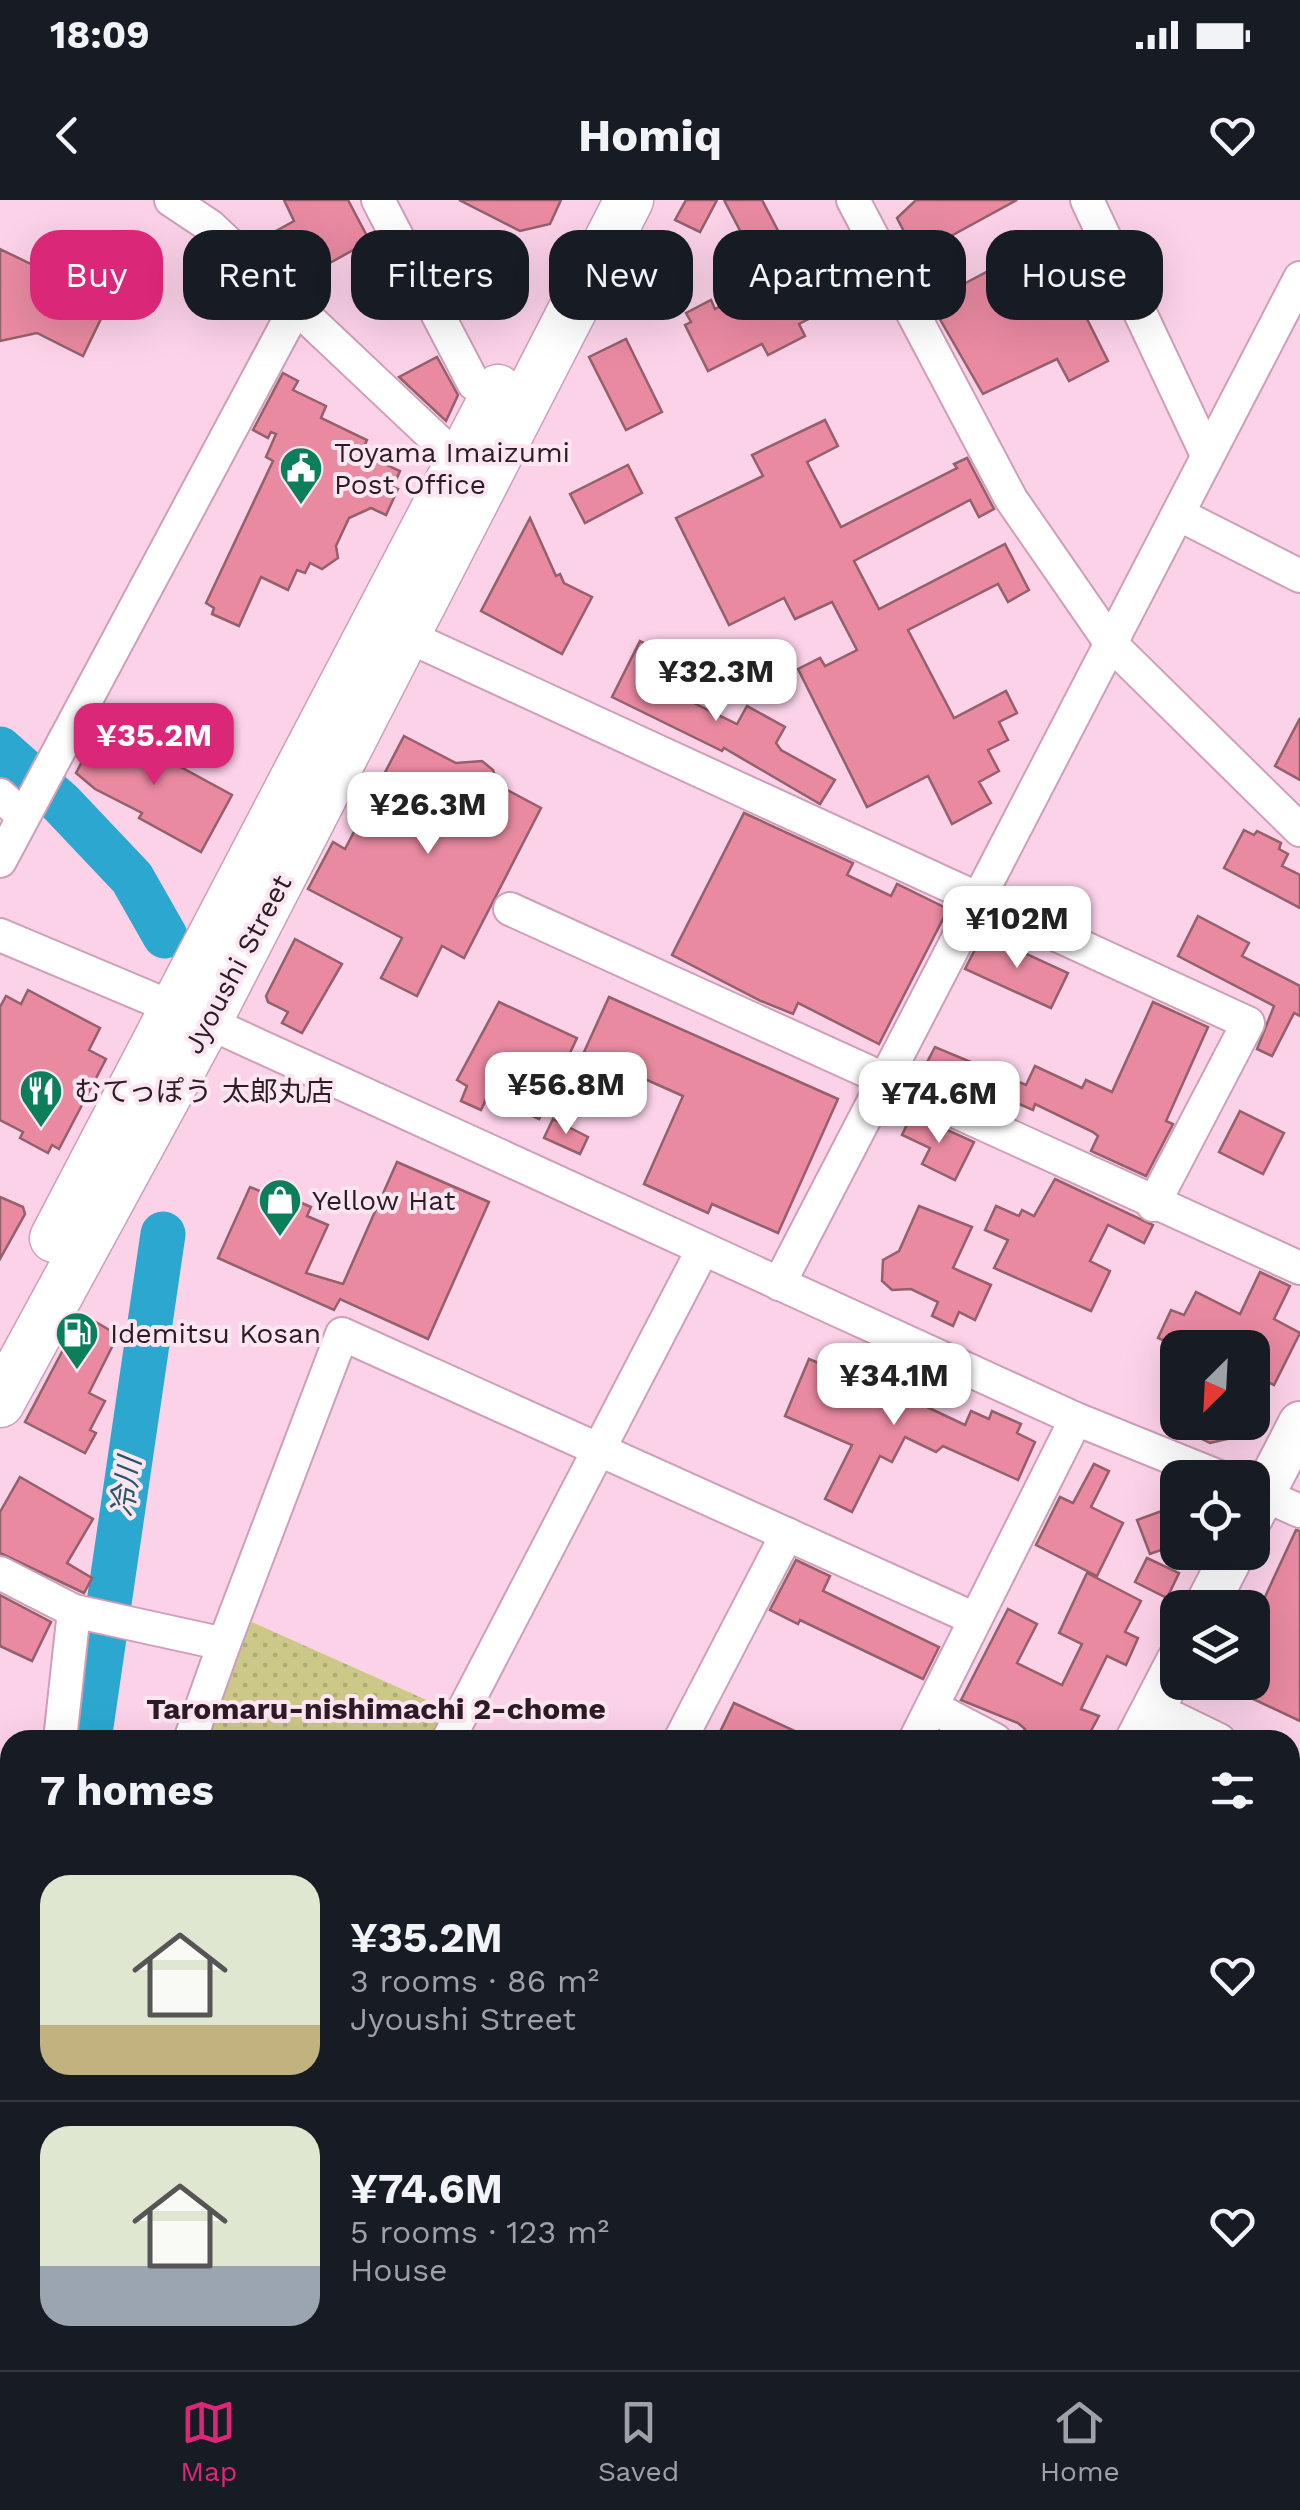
<!DOCTYPE html>
<meta charset="utf-8">
<style>
:root{--surface:#171b24;--page:#20242c;--text:#f1f3f6;--muted:#9ea1a6;--line:#363941;--accent:#db2777}
body{margin:0;font-family:"Work Sans","Noto Sans JP",sans-serif;background:var(--page);color:var(--text);height:100vh;display:flex;flex-direction:column;font-size:38px;white-space:nowrap}
*{box-sizing:border-box;margin:0}
p{font-size:32px;color:var(--muted)}
.icon{flex:none;width:55px;height:55px;fill:none;stroke:currentColor;stroke-width:2;stroke-linecap:round;stroke-linejoin:round}
.map{position:relative;flex:1;overflow:hidden}
.details{position:absolute;left:0px;top:1530px;width:1300px;height:640px;display:flex;flex-direction:column;background:var(--surface);border-radius:30px 30px 0 0;box-shadow:0 10px 40px #0002}
.details>*{flex:none}
.hud{position:absolute;left:30px;top:30px;width:1240px;height:90px;display:flex;gap:20px}
.needle{width:65px;rotate:204deg}
.buttons{position:absolute;left:1160px;top:1130px;display:grid;gap:20px}
.buttons a{display:grid;place-items:center;width:110px;height:110px;border-radius:20px;background:var(--surface);box-shadow:0 10px 40px #0002;font-size:50px}
.price{position:absolute;translate:-50% -85px;padding:0 22px;border-radius:20px;background:#fff;color:#222;font-size:32px;line-height:65px;filter:drop-shadow(0 2px 5px #0008)}
.price::after{content:'';position:absolute;left:50%;top:60px;width:30px;height:22px;margin-left:-15px;background:inherit;clip-path:polygon(0 0,100% 0,50% 100%)}
.price.active{background:var(--accent);color:#fff}
ul{padding:0;list-style:none}
li{display:flex;align-items:center;gap:30px;height:250px;padding:0 40px}
li+li{border-top:2px solid var(--line)}
li span{display:grid;place-items:center;flex:none;width:280px;height:200px;border-radius:30px;color:#555}
li>.icon{margin-inline-start:auto}
span .icon{width:120px;height:120px;fill:#fffc;stroke-width:1}
li b{font-size:42px}
h2{display:flex;justify-content:space-between;align-items:center;height:120px;padding:0 40px;font-size:42px}
.tag{padding:0 35px;border-radius:30px;background:var(--surface);box-shadow:0 10px 40px #0002;font-size:35px;line-height:90px}
.tag.active{background:var(--accent);color:#fff}
.status{display:flex;justify-content:space-between;align-items:center;height:70px;padding:0 50px;background:var(--surface);direction:ltr}
.status svg{height:28px;fill:currentColor}
header{display:flex;justify-content:space-between;align-items:center;height:130px;padding:0 40px;background:var(--surface);font-size:45px;font-weight:700}
.menu{display:flex;justify-content:space-around;align-items:center;height:140px;border-top:2px solid var(--line);background:var(--surface);font-size:28px;color:var(--muted)}
.menu a{display:grid;justify-items:center;gap:5px}
.menu .active{color:var(--accent)}
.map>svg:first-child{display:block}
.park{fill:url(#park-dots)}
.lines{fill:none;stroke-linecap:round;stroke-linejoin:round}
.river{stroke:#2ca8d0;stroke-width:45}
.building{fill:#e98aa1;stroke:#93606b;stroke-width:2.5}
.minor-casing{stroke:#cf9eb9;stroke-width:36}
.major-casing{stroke:#cf9eb9;stroke-width:46}
.highway-casing{stroke:#cf9eb9;stroke-width:51}
.minor{stroke:#fff;stroke-width:32}
.major{stroke:#fff;stroke-width:42}
.highway{stroke:#fff;stroke-width:48}
.labels{text-anchor:middle;stroke-width:8;stroke-linejoin:round;paint-order:stroke}
.poi-label{font-size:28px;fill:#2d1b25;stroke:#fce6f2;text-anchor:start}
.street-label{font-size:28px;fill:#2d1b25;stroke:#fce6f2}
.water-label{font-size:30px;font-style:italic;fill:#265668;stroke:#fce6f2}
.neighbourhood-label{font-size:30px;font-weight:bold;fill:#2d1b25;stroke:#fce6f2}
</style>
<div class="status"><b>18:09</b><svg viewBox="0 0 49 12"><path d="M0 12V9h3v3zM5 12V6h3v6zM10 12V3h3v9zM15 12V0h3v12zM26 1h20v11H26zM47 4h2v5h-2z"/></svg></div>
<header><svg class="icon" aria-label="back" viewBox="0 0 24 24"><path d="M15 5l-7 7 7 7"/></svg>Homiq<svg class="icon" aria-label="heart" viewBox="0 0 24 24"><path d="M12 20l-8-8c-3-5 5-10 8-4 3-6 11-1 8 4z"/></svg></header>
<div class="map">
<svg width="1300" height="2170" viewBox="0 0 1300 2170">
<defs>
<pattern id="park-dots" width="8" height="8" patternUnits="userSpaceOnUse" patternTransform="scale(2.5)"><rect width="8" height="8" fill="#ccc887"/><path d="M2 2h.1M6 6h.1" fill="none" stroke="#b0ab74" stroke-width="1.8" stroke-linecap="round"/></pattern>
</defs>
<rect width="100%" height="100%" fill="#fcd2e9"/>
<path class="park" d="M247,1420L451,1511L437,1540H214L206,1527Z"/>
<g class="lines">
<g class="river">
<path d="M0,549L61,603L132,678L165,736"/>
<path d="M89,1540L163,1034"/>
<path d="M0,1878L10,1852"/>
</g>
</g>
<g class="building">
<path d="M284,0H348L367,36L366,43L297,81L267,36L294,21Z"/>
<path d="M459,0H561L550,24L520,31Z"/>
<path d="M686,0H717L700,32L675,20Z"/>
<path d="M724,0H762L797,67L851,39L875,85L799,124L805,136L768,155L762,144L708,171L685,125L691,122L686,113L711,100L715,109L767,82Z"/>
<path d="M916,0H1017L916,55L897,18Z"/>
<path d="M1054,43L1070,75L1094,63L1108,92L1080,105L1108,161L1069,181L1057,159L983,194L930,102L1009,60L1011,65Z"/>
<path d="M0,49L109,102L83,156L37,133L0,141Z"/>
<path d="M626,139L662,212L626,230L589,157Z"/>
<path d="M437,157L458,195L446,221L399,177Z"/>
<path d="M283,173L298,181L293,190L326,206L321,218L367,240L361,253L400,271L393,287L398,289L386,315L371,308L349,318L336,346L338,358L322,369L310,363L305,373L297,370L288,390L261,377L239,426L212,414L214,408L206,403L273,261L266,257L276,234L271,232L268,238L253,230Z"/>
<path d="M825,220L838,246L807,262L841,327L957,268L954,264L967,258L994,309L979,317L970,300L854,361L879,409L1005,344L1029,390L1008,402L998,384L908,430L954,518L1006,491L1017,513L999,522L1008,540L988,550L999,571L979,582L991,603L952,624L928,576L867,607L798,469L820,458L825,466L857,450L832,402L795,419L784,398L729,425L676,318L763,276L752,255Z"/>
<path d="M628,265L642,293L585,323L570,294Z"/>
<path d="M530,318L556,376L560,374L564,383L592,397L562,454L481,411Z"/>
<path d="M640,441L675,458L661,487L737,524L747,506L785,527L776,543L781,550L835,580L820,604L724,548L722,551L612,497Z"/>
<path d="M1300,518V580L1275,566Z"/>
<path d="M102,524L232,595L201,652L139,618L142,613L95,589L76,573Z"/>
<path d="M404,536L456,563L482,561L493,570L498,585L541,608L464,758L442,746L417,796L381,778L402,738L308,689L333,642L345,649Z"/>
<path d="M744,613L853,663L847,675L891,696L897,684L948,709L879,844L798,803L793,814L761,801L672,755Z"/>
<path d="M1244,630L1254,635L1257,631L1281,643L1279,649L1288,654L1282,666L1300,675V708L1224,668Z"/>
<path d="M1198,716L1249,743L1242,756L1300,786V816L1294,813L1272,856L1257,849L1274,806L1178,756Z"/>
<path d="M983,734L1068,773L1051,808L965,769Z"/>
<path d="M295,739L342,764L302,833L282,823L288,812L268,802L266,796Z"/>
<path d="M28,790L100,828L89,850L106,859L59,949L52,945L48,953L20,938L23,932L0,920V807L6,796L21,804Z"/>
<path d="M609,797L838,899L778,1033L712,1004L708,1013L644,984L683,896L584,852Z"/>
<path d="M499,802L577,838L539,919L488,895L481,910L461,901L467,886L457,880Z"/>
<path d="M1153,802L1208,827L1166,921L1173,924L1146,976L1091,951L1098,936L1093,932L1035,904L1033,910L1012,901L1006,913L921,874L935,847L1026,885L1035,866L1082,888L1086,880L1112,892Z"/>
<path d="M1240,911L1284,933L1263,974L1219,952Z"/>
<path d="M912,914L974,942L955,980L922,964L930,948L902,935Z"/>
<path d="M553,919L588,937L580,954L544,938Z"/>
<path d="M397,962L489,1002L428,1139L340,1099L334,1110L218,1058L250,987L272,996L274,991L311,1007L307,1016L328,1025L306,1073L343,1084Z"/>
<path d="M1055,979L1153,1025L1144,1043L1108,1025L1090,1061L1110,1071L1091,1111L994,1068L1008,1040L985,1030L996,1006L1019,1016L1022,1010L1034,1016Z"/>
<path d="M0,997L23,1007L25,1014L0,1059Z"/>
<path d="M919,1006L972,1027L953,1068L991,1085L975,1120L959,1112L953,1126L932,1116L938,1102L911,1089L892,1090L882,1081L883,1060L899,1051Z"/>
<path d="M1260,1072L1290,1086L1274,1119L1300,1133L1274,1185L1252,1174V1148H1179L1158,1138L1171,1110L1184,1115L1196,1092L1240,1114Z"/>
<path d="M82,1114L118,1135L89,1193L105,1201L90,1230L96,1233L85,1253L25,1222Z"/>
<path d="M809,1159L845,1174L850,1164L874,1175L872,1181L965,1225L971,1211L989,1219L992,1211L1021,1224L1017,1233L1035,1242L1018,1280L943,1246L936,1252L905,1237L892,1262L880,1256L852,1312L825,1299L852,1245L785,1216Z"/>
<path d="M1167,1222H1261L1262,1231L1210,1243Z"/>
<path d="M1094,1264L1109,1271L1091,1307L1123,1323L1097,1376L1036,1345L1060,1297L1073,1303Z"/>
<path d="M20,1277L93,1319L67,1363L92,1378L84,1393L0,1353V1312Z"/>
<path d="M1178,1305V1344L1150,1354L1137,1320Z"/>
<path d="M1296,1330L1300,1331V1521L1217,1482H1252V1393L1264,1399Z"/>
<path d="M1147,1358L1179,1373L1167,1398L1135,1382Z"/>
<path d="M796,1360L830,1376L823,1391L939,1447L923,1479L800,1420L798,1424L770,1410Z"/>
<path d="M1087,1373L1141,1401L1125,1432L1138,1438L1126,1465L1107,1456L1081,1509L1099,1516L1086,1540H1019L1025,1529L1018,1523L961,1500L1008,1409L1037,1424L1017,1463L1062,1485L1082,1444L1059,1433Z"/>
<path d="M0,1395L51,1422L32,1461L0,1446Z"/>
<path d="M734,1503L814,1540H731L719,1534Z"/>
</g>
<g class="lines">
<g class="minor-casing">
<g id="minor">
<path d="M171,0L210,26L459,261"/>
<path d="M378,0L474,184L495,196"/>
<path d="M853,0L1011,299L1112,445L1300,630"/>
<path d="M1087,0L1207,255"/>
<path d="M1178,314L1300,376"/>
<path d="M407,436L1248,823L1153,1005"/>
<path d="M0,595L23,616"/>
<path d="M0,661L296,107"/>
<path d="M510,709L1300,1068"/>
<path d="M0,735L207,822L1076,1219L1222,1278"/>
<path d="M779,1084L1300,78"/>
<path d="M1252,1290L1300,1311"/>
<path d="M0,1373L74,1411L224,1444L342,1134L975,1419"/>
<path d="M932,1507L995,1540"/>
<path d="M1153,1508L1219,1540"/>
<path d="M60,1540L74,1411"/>
<path d="M190,1540L224,1444"/>
<path d="M448,1540L702,1051"/>
<path d="M680,1540L787,1334"/>
<path d="M915,1540L1076,1219"/>
<path d="M1290,1573L1300,1578"/>
<path d="M1290,1731L1300,1711"/>
<path d="M0,1798L10,1770"/>
<path d="M1290,1801L1300,1806"/>
<path d="M0,1900L10,1905"/>
<path d="M1290,2032L1300,2037"/>
<path d="M534,2160L555,2170"/>
<path d="M1070,2165L1080,2170"/>
<path d="M130,2170L135,2160"/>
</g>
</g>
<g class="major-casing">
<g id="major">
<path d="M1252,1316L1300,1223"/>
<path d="M1205,1408L1234,1352"/>
<path d="M1137,1540L1178,1461"/>
<path d="M808,2170L813,2160"/>
</g>
</g>
<g class="highway-casing">
<g id="highway">
<path d="M54,1038L498,189"/>
<path d="M0,1203L207,822L629,0"/>
</g>
</g>
<use href="#minor" class="minor"/>
<use href="#major" class="major"/>
<use href="#highway" class="highway"/>
</g>
<defs>
<g id="civic-pin" transform="scale(2.25)"><path d="M0 17L-7.5 6A9.5 9.5 0 1 1 7.5 6Z" fill="#0c7e5a" stroke="#fce6f2"/><path d="M-.6-6.5H3V-4.5H.6V-3L4-1V1h2V6H-6V1h2V-1L-.6-3ZM-1.2 2.5V6h2.4V2.5Z" fill="#fff"/></g>
<g id="restaurant-pin" transform="scale(2.25)"><path d="M0 17L-7.5 6A9.5 9.5 0 1 1 7.5 6Z" fill="#0c7e5a" stroke="#fce6f2"/><path d="M-5-6h1v4h1v-4h1v4h1v-4h1v5L-1.5 .5V6h-2V.5L-5-1ZM5-6V6H3V1.5H1.5Q1.5-4 5-6Z" fill="#fff"/></g>
<g id="shop-pin" transform="scale(2.25)"><path d="M0 17L-7.5 6A9.5 9.5 0 1 1 7.5 6Z" fill="#0c7e5a" stroke="#fce6f2"/><path d="M-5-2.5h2.3a2.7 3.5 0 0 1 5.4 0H5L5.5 6h-11ZM-1.5-2.5h3a1.5 2.3 0 0 0-3 0Z" fill="#fff"/></g>
<g id="fuel-pin" transform="scale(2.25)"><path d="M0 17L-7.5 6A9.5 9.5 0 1 1 7.5 6Z" fill="#0c7e5a" stroke="#fce6f2"/><path d="M-5.5-6h7V0h2V4h1.3V-2.5L3-4.5l.8-.8L6-3V5H2.5V1h-1V6h-7ZM-4.2-4.7v3.2H.2V-4.7Z" fill="#fff"/></g>
</defs>
<g fill-rule="evenodd">
<use href="#civic-pin" x="301" y="268"/>
<use href="#restaurant-pin" x="41" y="891"/>
<use href="#shop-pin" x="280" y="1000"/>
<use href="#fuel-pin" x="77" y="1133"/>
</g>
<g class="labels">
<g class="poi-label">
<text x="334" y="262">Toyama Imaizumi<tspan x="334" dy="32">Post Office</tspan></text>
<text x="74" y="901">むてっぽう 太郎丸店</text>
<text x="312" y="1010">Yellow Hat</text>
<text x="110" y="1143">Idemitsu Kosan</text>
</g>
<g class="street-label">
<text transform="translate(237 764) rotate(-62)" y="10">Jyoushi Street</text>
</g>
<g class="water-label">
<text transform="translate(126 1287) rotate(-82)" y="10">冷川</text>
</g>
<g class="neighbourhood-label">
<text x="376" y="1519">Taromaru-nishimachi 2-chome</text>
</g>
</g>
</svg>
<div class="buttons">
<a><svg class="needle" viewBox="-14 -14 28 28"><path d="M0-13l5 13h-10z" fill="#e53935"/><path d="M0 13l5-13h-10z" fill="#9ea1a6"/></svg></a>
<a><svg class="icon" aria-label="locate" viewBox="0 0 24 24"><circle cx="12" cy="12" r="6"/><path d="M12 2v4M12 18v4M2 12h4M18 12h4"/></svg></a>
<a><svg class="icon" aria-label="layers" viewBox="0 0 24 24"><path d="M12 4l9 5-9 5-9-5zM3 14l9 5 9-5"/></svg></a>
</div>
<b class="price" style="left:716px;top:524px">¥32.3M</b>
<b class="price active" style="left:154px;top:588px">¥35.2M</b>
<b class="price" style="left:428px;top:657px">¥26.3M</b>
<b class="price" style="left:1017px;top:771px">¥102M</b>
<b class="price" style="left:566px;top:937px">¥56.8M</b>
<b class="price" style="left:939px;top:946px">¥74.6M</b>
<b class="price" style="left:894px;top:1228px">¥34.1M</b>
<div class="hud">
<a class="tag active">Buy</a>
<a class="tag">Rent</a>
<a class="tag">Filters</a>
<a class="tag">New</a>
<a class="tag">Apartment</a>
<a class="tag">House</a>
</div>
<section class="details">
<h2>7 homes<svg class="icon" aria-label="filters" viewBox="0 0 24 24"><path d="M4 7h16M4 17h16"/><circle cx="9" cy="7" r="2"/><circle cx="15" cy="17" r="2"/></svg></h2>
<ul>
<li><span style="background:linear-gradient(#dfe7d0 75%,#c2b280 0)"><svg class="icon" aria-label="home" viewBox="0 0 24 24"><path d="M3 11l9-7 9 7M6 9v11h12V9"/></svg></span><div><b>¥35.2M</b><p>3 rooms · 86 m²</p><p>Jyoushi Street</p></div><svg class="icon" aria-label="heart" viewBox="0 0 24 24"><path d="M12 20l-8-8c-3-5 5-10 8-4 3-6 11-1 8 4z"/></svg></li>
<li><span style="background:linear-gradient(#dfe7d0 70%,#9aa5b1 0)"><svg class="icon" aria-label="home" viewBox="0 0 24 24"><path d="M3 11l9-7 9 7M6 9v11h12V9"/></svg></span><div><b>¥74.6M</b><p>5 rooms · 123 m²</p><p>House</p></div><svg class="icon" aria-label="heart" viewBox="0 0 24 24"><path d="M12 20l-8-8c-3-5 5-10 8-4 3-6 11-1 8 4z"/></svg></li>
</ul>
</section>
</div>
<nav class="menu">
<a class="active"><svg class="icon" aria-label="map" viewBox="0 0 24 24"><path d="M3 6l6-2 6 2 6-2v14l-6 2-6-2-6 2zM9 4v14M15 6v14"/></svg>Map</a>
<a><svg class="icon" aria-label="saved" viewBox="0 0 24 24"><path d="M7 4h10v16l-5-4-5 4z"/></svg>Saved</a>
<a><svg class="icon" aria-label="home" viewBox="0 0 24 24"><path d="M3 11l9-7 9 7M6 9v11h12V9"/></svg>Home</a>
</nav>
